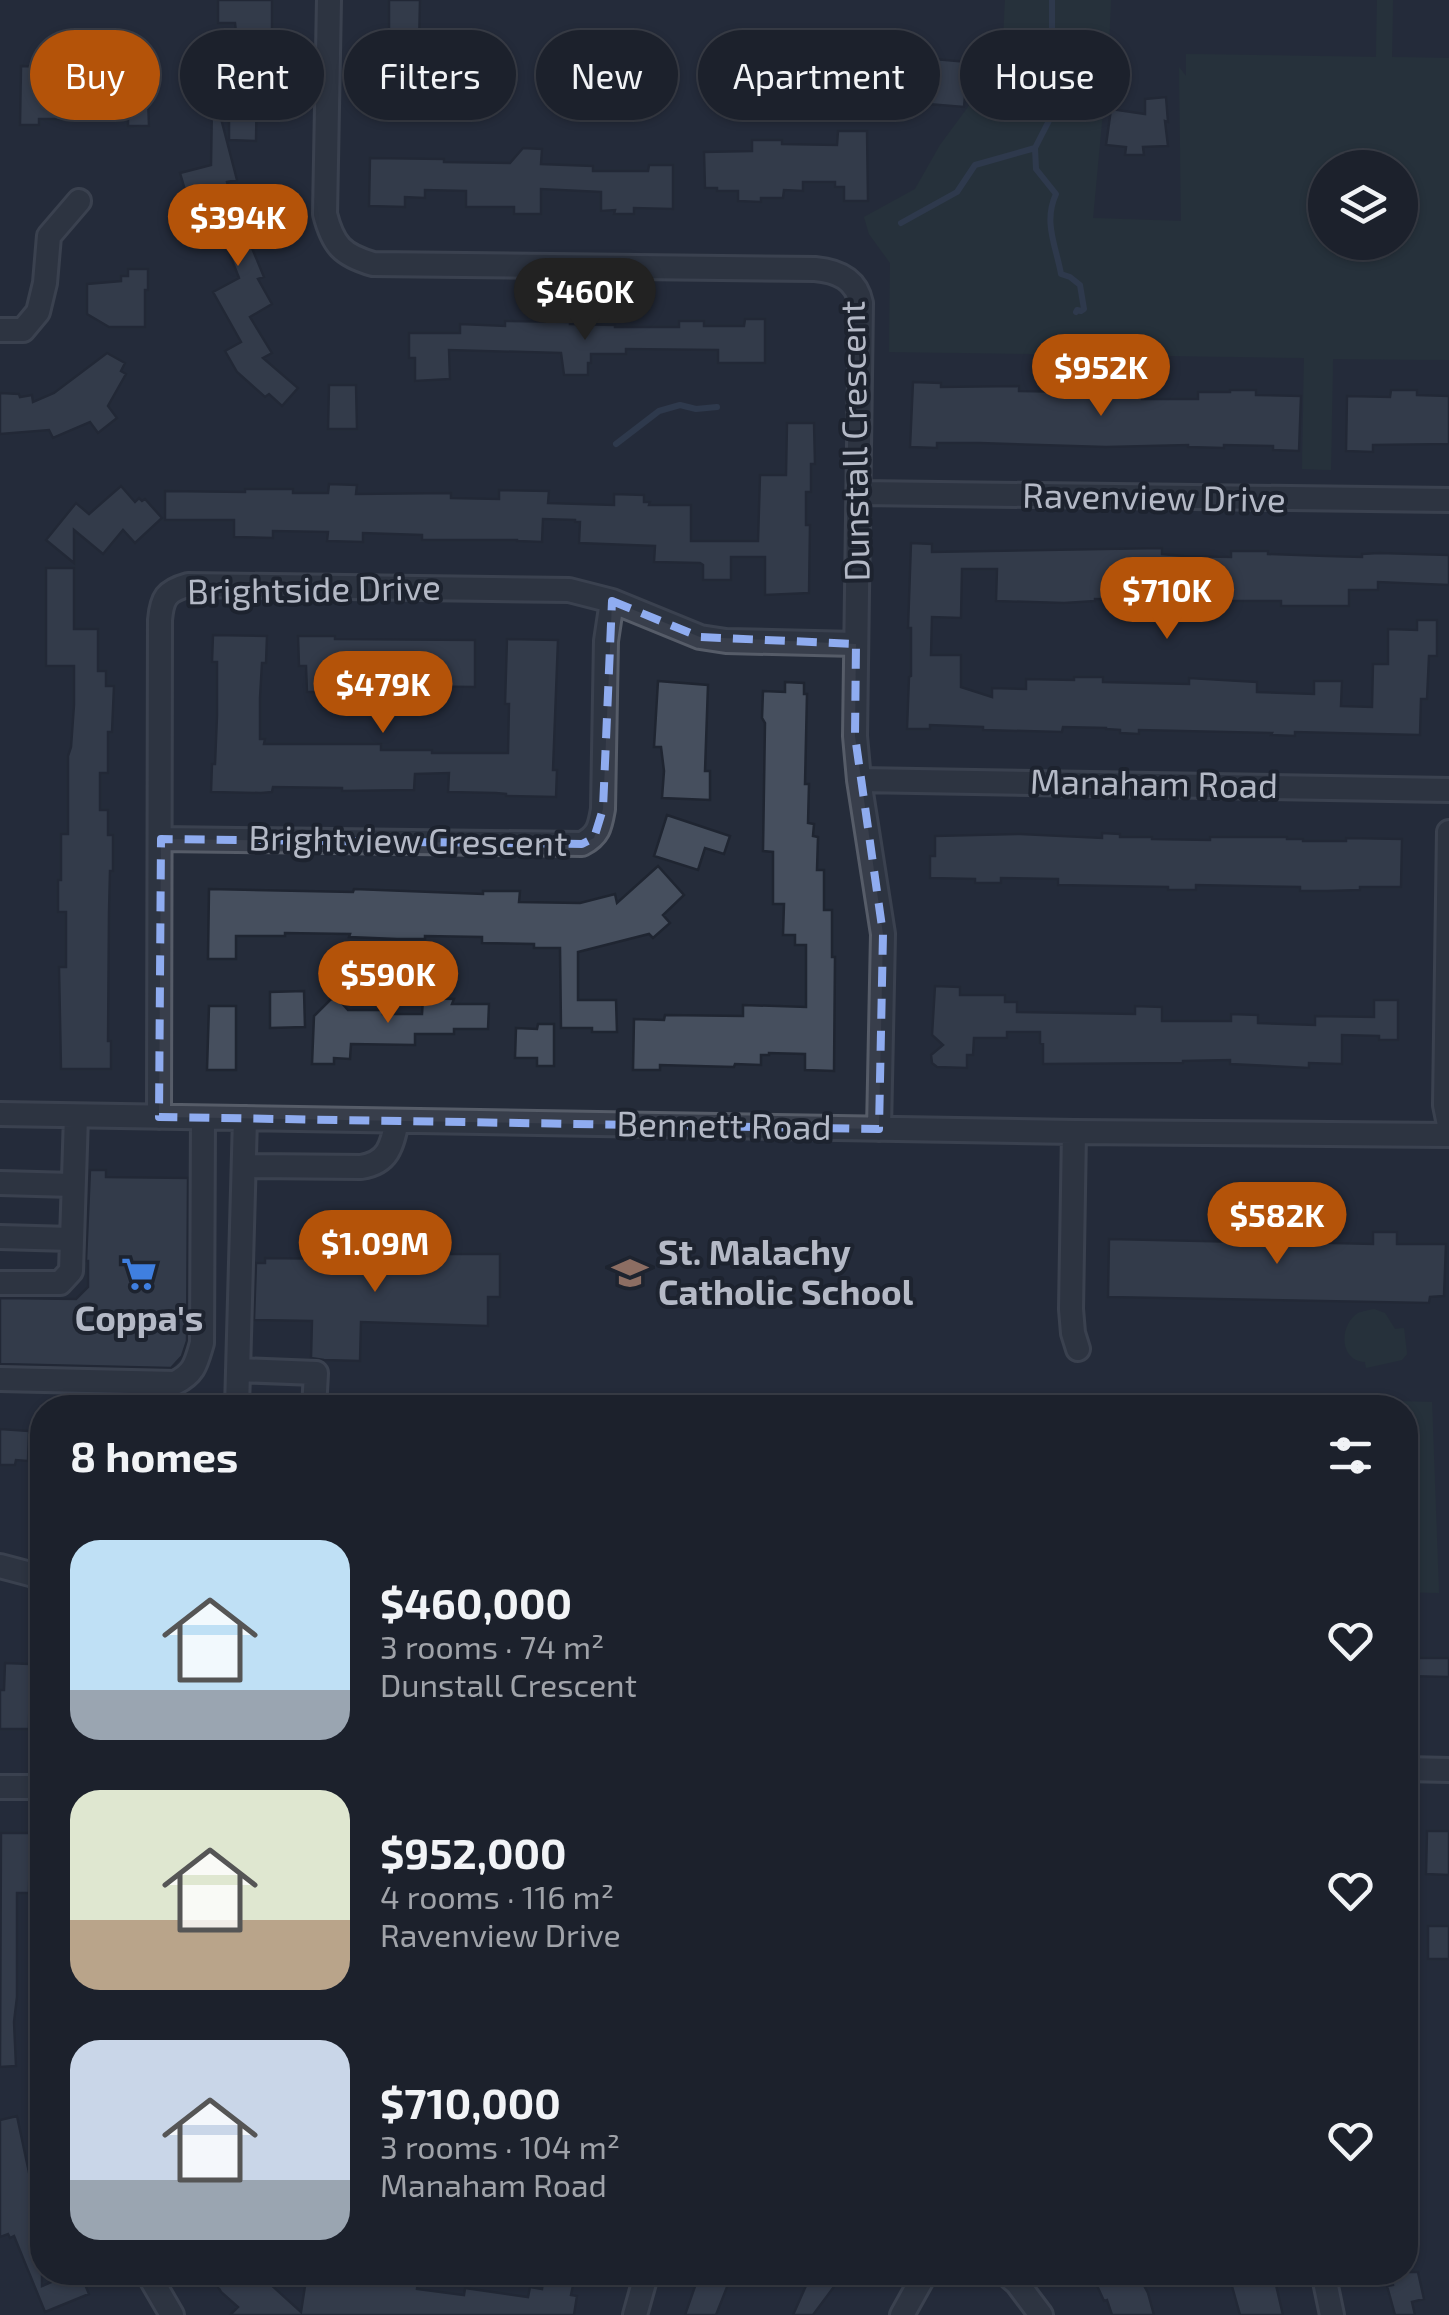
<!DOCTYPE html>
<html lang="en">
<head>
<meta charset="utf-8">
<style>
	body { margin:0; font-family:"Exo 2",sans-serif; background:#292e38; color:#f1f3f6; height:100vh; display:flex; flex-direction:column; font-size:38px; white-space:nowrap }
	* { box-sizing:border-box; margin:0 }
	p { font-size:32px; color:#a0a3a9 }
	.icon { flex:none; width:55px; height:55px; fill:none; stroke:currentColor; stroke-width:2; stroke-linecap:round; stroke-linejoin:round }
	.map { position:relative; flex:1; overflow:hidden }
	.side { position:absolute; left:30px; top:1395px; width:1388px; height:890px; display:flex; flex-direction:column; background:#1c212c; border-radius:40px; box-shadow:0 2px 8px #0004,0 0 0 2px #3a3e48 }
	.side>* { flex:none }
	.hud { position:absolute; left:30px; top:30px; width:1390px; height:90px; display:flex; gap:20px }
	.controls { position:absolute; left:1308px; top:150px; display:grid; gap:20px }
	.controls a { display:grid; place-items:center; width:110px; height:110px; border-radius:50%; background:#1c212c; box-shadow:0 2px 8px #0004,0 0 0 2px #3a3e48; font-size:50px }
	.price { position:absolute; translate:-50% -85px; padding:0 22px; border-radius:35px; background:#b45309; color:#fff; font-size:32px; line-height:65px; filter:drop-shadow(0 2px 5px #0008) }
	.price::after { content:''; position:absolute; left:50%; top:60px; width:30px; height:22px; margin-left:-15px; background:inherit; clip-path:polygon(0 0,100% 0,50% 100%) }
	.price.current { background:#222; color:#fff }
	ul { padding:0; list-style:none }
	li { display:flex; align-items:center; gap:30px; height:250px; padding:0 40px }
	li span { display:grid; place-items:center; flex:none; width:280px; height:200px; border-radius:30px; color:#555 }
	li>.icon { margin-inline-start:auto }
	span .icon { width:120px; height:120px; fill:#fffc; stroke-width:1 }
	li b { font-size:42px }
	h2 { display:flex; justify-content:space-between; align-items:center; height:120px; padding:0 40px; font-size:42px }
	.tag { padding:0 35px; border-radius:45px; background:#1c212c; box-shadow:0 2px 8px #0004,0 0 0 2px #3a3e48; font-size:35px; line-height:90px }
	.tag.current { background:#b45309; color:#fff }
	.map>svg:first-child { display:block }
</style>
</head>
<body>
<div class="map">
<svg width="1449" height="2315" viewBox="0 0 1449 2315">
	<rect width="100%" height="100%" fill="#252c3a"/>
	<path fill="#28393c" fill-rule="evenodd" d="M1005,0H1111L1109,46L1093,218L1181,221L1179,67L1186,76V54L1376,57L1377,0H1393L1392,57L1449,58V360L1333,359L1331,470L1302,469L1304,358L889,352L890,263L869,234L864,217L915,189L940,145L1002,61ZM1325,168H1400V242H1325Z
		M1374,1309L1385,1313L1395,1329L1404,1328L1407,1354L1402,1360L1366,1368L1365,1362C1339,1361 1339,1325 1358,1313C1360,1312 1373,1309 1374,1309Z
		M1395,1401L1432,1402L1439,1593L1405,1592V1408L1378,1407Z"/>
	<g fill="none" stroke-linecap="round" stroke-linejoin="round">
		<path stroke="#3b4962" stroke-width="6" d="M1035,148L1036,169L1056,194C1043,222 1056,246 1061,274L1070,277L1080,285L1084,309L1081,311L1077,310L1076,312
			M901,223L957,192L975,165L1035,148L1056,107L1052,57V0
			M616,444L659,411L680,405L696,409L717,407"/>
	</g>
	<path fill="#464f5e" stroke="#1f2531" stroke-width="2.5" d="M218,0H272V74H268V85H257L256,141L229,140V102H237L238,63L226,56L238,51L235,23H218Z
		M389,0H420L419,48H422V75H431V91L384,92V71H392L393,37H389Z
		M934,59L968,62L964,107L928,104Z
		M21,66L45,67V70H122V68H147L149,126H128V119L62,116V119H39V125H20Z
		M1166,97L1168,122L1165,121L1168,146L1143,147L1144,155H1125L1126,147L1106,145L1111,109L1145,114V99Z
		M217,103L237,180L227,182L235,214L243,212L252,248L264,277L258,279L272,304L250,317L272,353L263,358L298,388L282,406L269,394L265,397L237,372L225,351L241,342L213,292L239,278L224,240L214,242L200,186L185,190L180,173L211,165L212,104Z
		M838,131H867L868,201H844V187H835V182H803V191L784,190L783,198H761V202L738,201V191H717V188H705L704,152L752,151V140H782V144L837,145Z
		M523,148L542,149L541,164L593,166V171H648L649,165H673V209L634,208V214H614L615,210L601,211V192L541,189V214H514V207H466V191L425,190V198L405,197V207L369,206L370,158L444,159V162L510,163Z
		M128,269H148V290H145V327H109L87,314V284L121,281V276H128Z
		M745,319H765V363H718V350L626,349V354H591V363H588V375H564L561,353L449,350L450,379L415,381V358H409V333H460V324L505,326V321L570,322V324L615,325V327H679V321H704V326H744Z
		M107,353L125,363L121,371L126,374L108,406L117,418L98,433L90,422L53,438L49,430L0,434V393L19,394L20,397L32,395L33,402L54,393Z
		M913,382L941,383V387L1019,386V391L1142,393V399H1198V392H1230V390H1256V395L1301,396L1299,451L1273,450V446L1224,445V448L1188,447V445L1106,447L980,443H937V448L910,447Z
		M329,385H356L357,429H328Z
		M1391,390H1417V395L1449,396V444L1373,445V452L1346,451L1347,396L1390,397Z
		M787,423H814L815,464H811V492H806V525H810L809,593L765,595V557H731V580H703V565L700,563L654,562L655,546L579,543L580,522H575V520L543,519L542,542L517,541V540H422V535L363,533V542L327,541L328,532L273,531V538L234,537V520H165V491L245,492V489H293V493H328L329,484L357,485L356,494L451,493V498L499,499V490L549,491L548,503L614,505V494L644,495V502H650L649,505H691V541H758L760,475H786Z
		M121,486L135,502L139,498L142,501L145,499L162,518L135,543L123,530L103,554L74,530V563L46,540L76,503L89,514Z
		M911,543L932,544V552L1162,548V554L1184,556L1231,557V551H1268V554L1326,556L1362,557V554L1379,553L1449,555V585L1378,582V590H1349V606H1281V601H1226V608L1199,607V604H1158V600L1095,599V601L1064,603L996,601L997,569H962L961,618L932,617L931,655H961V687L992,697V688L1026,689V679L1074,680V677H1103V682L1189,684V678L1257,682V692L1314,694V681H1342L1341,706L1372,707L1373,664H1388V629L1417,630V620H1437V656H1429L1427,699H1421L1420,735L1295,732V736L1271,735L1272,733L1139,730V734L1120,733V730L1106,729V728L1063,727L1062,732L983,730V727L930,725V729H907L909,677L911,676V628H908Z
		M46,568H74V629H98V671H106V686H114L112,732H108V773H100V810H108V835H113V871H110L109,912L108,1041H111V1069H61L59,967H66V912H58V880H61V834H68V756L71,747L74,705V666H46Z
		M213,635L267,636L266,663H262L260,698V739H265L264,744H381V750H432V753H508L509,704H505L507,639L558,640L553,770H557L556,797L506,796V794L496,793L448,792L449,773L415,774L414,790L342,791V788L273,787L272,792L261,793L211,792L212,764H215L217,716V662H212Z
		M298,636H335V639L475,640V687L382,686V689H335V692H307L306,666H299Z
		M658,681L708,685L705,771H710V800L662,798L664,771L661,747H654Z
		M785,682L804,683V694H807L805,784H809L808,823L814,824L813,836L818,837L817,870H824V910H832V957H835L834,1071L805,1070V1054L769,1053V1055H761V1065L735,1064L734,1067L660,1065V1070H633L634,1019L664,1020L665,1015L743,1016V1005L806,1007V945H795V935H783L784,904H773V852L763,851L765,723L762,718L763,691L785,692Z
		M667,815L730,836L724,854L705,848L698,870L654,856Z
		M1102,833L1120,834V837H1152V839L1210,840V837H1287V839H1303V841H1346V838L1402,839L1401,887H1360V890L1327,891H1300V887L1196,885V890H1168V887L1058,885V879L1001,878V883H975V879L930,878V856H935V836L1020,834L1102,838Z
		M658,866L684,895L663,915L670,923L653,938L649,934L578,952V1000H616L617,1032H592V1028H561L560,948H534V944L482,943V937L425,936V939H397L349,937L350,934L285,933V936H236V959H208L209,889L353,892L354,889L483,894V891H520L519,902L580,903L615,894L617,903Z
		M935,986L960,987V995H1005V1002H1017V1012L1135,1014V1006L1162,1007V1021H1231V1014L1258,1015V1023L1315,1025V1016L1374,1017V1000H1398V1040H1379V1036L1342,1035V1064L1309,1063V1068L1230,1064V1060L1183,1061V1063L1043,1064V1044L1040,1043V1032H1007V1038H974L973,1055H967V1068L937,1067L932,1063L931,1055L943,1045L932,1035Z
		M304,991L305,1027L270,1028V992Z
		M423,998L454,999L452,1004H489L488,1029H454V1034H415V1045L351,1044L350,1059L334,1058V1064H312L314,1016L331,999L339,1000L348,1010H383V1014H422Z
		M209,1006H236V1070H207Z
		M538,1024H554V1066H537V1058H515L516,1028L537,1029Z
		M90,1170H106V1177L188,1178L187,1341L182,1356L171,1368L0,1364V1298L76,1299L88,1287V1261H86Z
		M1246,1204L1294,1206L1293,1242L1373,1244V1232H1397V1244H1446L1444,1296L1430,1297L1429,1303L1108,1297L1109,1239L1245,1242Z
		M419,1254H500V1297H488V1326L361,1322L360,1361L324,1360L311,1358L312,1321L254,1320L256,1263H265V1258L419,1260Z
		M0,1429L29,1431L28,1461L16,1460L15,1465H0Z
		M1405,1658H1449V1677L1405,1676Z
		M5,1663L30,1664L29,1729H0V1690H4Z
		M1427,1831H1449V1875L1426,1874Z
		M1,1833H30L29,1893H17V1997L14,2022L16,2066L0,2067Z
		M1428,1926H1449V1959H1428Z
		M17,2116L34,2196L38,2195L42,2208V2286L74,2272H80L89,2294L45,2312L14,2236L10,2238L8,2234L0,2237V2120Z
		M208,2272H257L301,2312L307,2273L389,2282L390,2278L418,2282L417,2289L464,2295L465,2288L528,2297L530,2287L542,2289L545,2272H556L575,2276L571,2295L577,2296L574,2315H230L238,2307L221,2292L218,2287L221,2284Z
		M700,2272H733L716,2315H685Z
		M812,2272H845L813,2315H793Z
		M1103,2272H1137L1148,2293L1154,2315H1112L1107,2300L1104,2301L1093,2277Z
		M1228,2272H1273L1283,2315H1240Z
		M1391,2272H1418L1424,2299L1412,2302L1415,2315H1395L1387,2286L1393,2285Z"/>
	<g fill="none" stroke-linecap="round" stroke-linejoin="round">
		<defs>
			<path id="minor" d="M329,0L325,214C333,245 342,255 373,264L815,269C838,271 856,279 861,303L855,736L859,780L883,934L879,1129
				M0,330H23L38,312L45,283L49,236L79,201
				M860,493L1449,500
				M859,780L1449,790
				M1449,832L1445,1105L1449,1125
				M161,839L582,844C599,835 600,826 603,809L606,641L612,601
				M0,1114L1074,1132L1449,1135
				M159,1117L160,620C162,598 166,591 188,585L569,590L612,601L700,637L726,641L856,644
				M1074,1132L1071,1309L1073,1333L1078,1349
				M244,1166L361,1167C388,1163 392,1146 397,1121
				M0,1183L73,1185
				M0,1237L71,1239
				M0,1283H60L71,1271L76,1116
				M238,1370L316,1373L314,1408
				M0,1379L175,1383C195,1373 196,1363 202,1343L203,1118
				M237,1408L245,1118
				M0,1566L34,1575L42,1582
				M1405,1769L1449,1770
				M0,1787H42
				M147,2272L172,2315
				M1004,2272L1017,2283L1041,2315
				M1323,2272L1332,2315
				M635,2315L647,2272
				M902,2315L926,2272"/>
		</defs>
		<use href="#minor" stroke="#565c68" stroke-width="28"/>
		<use href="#minor" stroke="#383e4b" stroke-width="22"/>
	</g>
	<path d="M0 0H1449V2315H0ZM612,601L700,637L856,644L855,736L883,934L879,1129L159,1117L161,839L582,844L594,838L603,809Z" fill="#252c3a" fill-opacity=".55" fill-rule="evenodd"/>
	<path fill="none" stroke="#8facf0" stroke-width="8" stroke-dasharray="20 12" stroke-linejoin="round" d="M612,601L700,637L856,644L855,736L883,934L879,1129L159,1117L161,839L582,844L594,838L603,809Z"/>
	<defs>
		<symbol id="school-bare" viewBox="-9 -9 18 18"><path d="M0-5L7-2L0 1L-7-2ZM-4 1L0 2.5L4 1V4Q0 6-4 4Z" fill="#8d6e63" stroke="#1d232f" stroke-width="2.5" paint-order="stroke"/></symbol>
		<symbol id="supermarket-bare" viewBox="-9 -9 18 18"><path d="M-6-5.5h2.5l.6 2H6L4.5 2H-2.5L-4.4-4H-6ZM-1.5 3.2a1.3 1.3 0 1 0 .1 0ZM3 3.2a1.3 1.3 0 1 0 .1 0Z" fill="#3f7fe0" stroke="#1d232f" stroke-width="2.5" paint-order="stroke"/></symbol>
	</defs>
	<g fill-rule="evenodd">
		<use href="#school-bare" x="605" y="1248" width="50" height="50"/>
		<use href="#supermarket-bare" x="114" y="1249" width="50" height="50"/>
	</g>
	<g text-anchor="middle" stroke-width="8" stroke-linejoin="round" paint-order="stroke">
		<g font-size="35" fill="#b4b9c6" stroke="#1d232f">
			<text transform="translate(855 441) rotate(-91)" y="12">Dunstall Crescent</text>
			<text transform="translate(1154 498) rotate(1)" y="12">Ravenview Drive</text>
			<text transform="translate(314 590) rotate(-1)" y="12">Brightside Drive</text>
			<text transform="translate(1154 784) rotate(1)" y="12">Manaham Road</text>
			<text transform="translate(408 841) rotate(1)" y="12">Brightview Crescent</text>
			<text transform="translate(724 1126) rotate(1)" y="12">Bennett Road</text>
		</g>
		<g font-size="35" font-weight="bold" fill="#b4b9c6" stroke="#1d232f" text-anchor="start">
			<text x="658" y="1265">St. Malachy<tspan x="658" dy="40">Catholic School</tspan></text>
			<text x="139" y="1331" text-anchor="middle">Coppa's</text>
		</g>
	</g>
</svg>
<div class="controls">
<a><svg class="icon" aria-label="layers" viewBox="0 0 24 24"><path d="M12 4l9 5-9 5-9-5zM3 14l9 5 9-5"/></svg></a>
</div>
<b class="price" style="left:238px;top:269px">$394K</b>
<b class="price current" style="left:585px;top:343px">$460K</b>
<b class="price" style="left:1101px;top:419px">$952K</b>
<b class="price" style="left:1167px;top:642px">$710K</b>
<b class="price" style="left:383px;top:736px">$479K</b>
<b class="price" style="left:388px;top:1026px">$590K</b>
<b class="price" style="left:1277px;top:1267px">$582K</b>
<b class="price" style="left:375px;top:1295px">$1.09M</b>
<div class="hud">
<a class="tag current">Buy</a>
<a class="tag">Rent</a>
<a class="tag">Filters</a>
<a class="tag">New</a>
<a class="tag">Apartment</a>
<a class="tag">House</a>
</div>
<section class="side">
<h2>8 homes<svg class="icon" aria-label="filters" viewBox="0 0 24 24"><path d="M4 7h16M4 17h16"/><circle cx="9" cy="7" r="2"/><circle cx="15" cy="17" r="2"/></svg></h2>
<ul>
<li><span style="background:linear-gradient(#bfe0f5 75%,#9aa5b1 0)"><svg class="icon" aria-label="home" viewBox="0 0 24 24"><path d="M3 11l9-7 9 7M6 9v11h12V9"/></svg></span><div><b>$460,000</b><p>3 rooms · 74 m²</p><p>Dunstall Crescent</p></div><svg class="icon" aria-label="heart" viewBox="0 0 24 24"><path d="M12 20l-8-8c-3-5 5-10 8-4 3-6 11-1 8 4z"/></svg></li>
<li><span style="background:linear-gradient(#dfe7d0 65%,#b9a48a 0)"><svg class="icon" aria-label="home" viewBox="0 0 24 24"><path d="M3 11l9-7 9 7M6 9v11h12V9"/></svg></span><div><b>$952,000</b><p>4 rooms · 116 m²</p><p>Ravenview Drive</p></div><svg class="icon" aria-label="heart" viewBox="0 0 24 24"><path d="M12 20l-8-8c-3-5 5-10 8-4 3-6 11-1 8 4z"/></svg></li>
<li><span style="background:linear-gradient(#c9d6e8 70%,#9aa5b1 0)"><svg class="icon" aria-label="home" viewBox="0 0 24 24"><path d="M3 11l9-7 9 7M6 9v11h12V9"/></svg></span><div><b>$710,000</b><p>3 rooms · 104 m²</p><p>Manaham Road</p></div><svg class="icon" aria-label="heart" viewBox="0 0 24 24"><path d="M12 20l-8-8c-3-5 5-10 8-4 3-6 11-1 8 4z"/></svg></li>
</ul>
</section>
</div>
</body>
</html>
